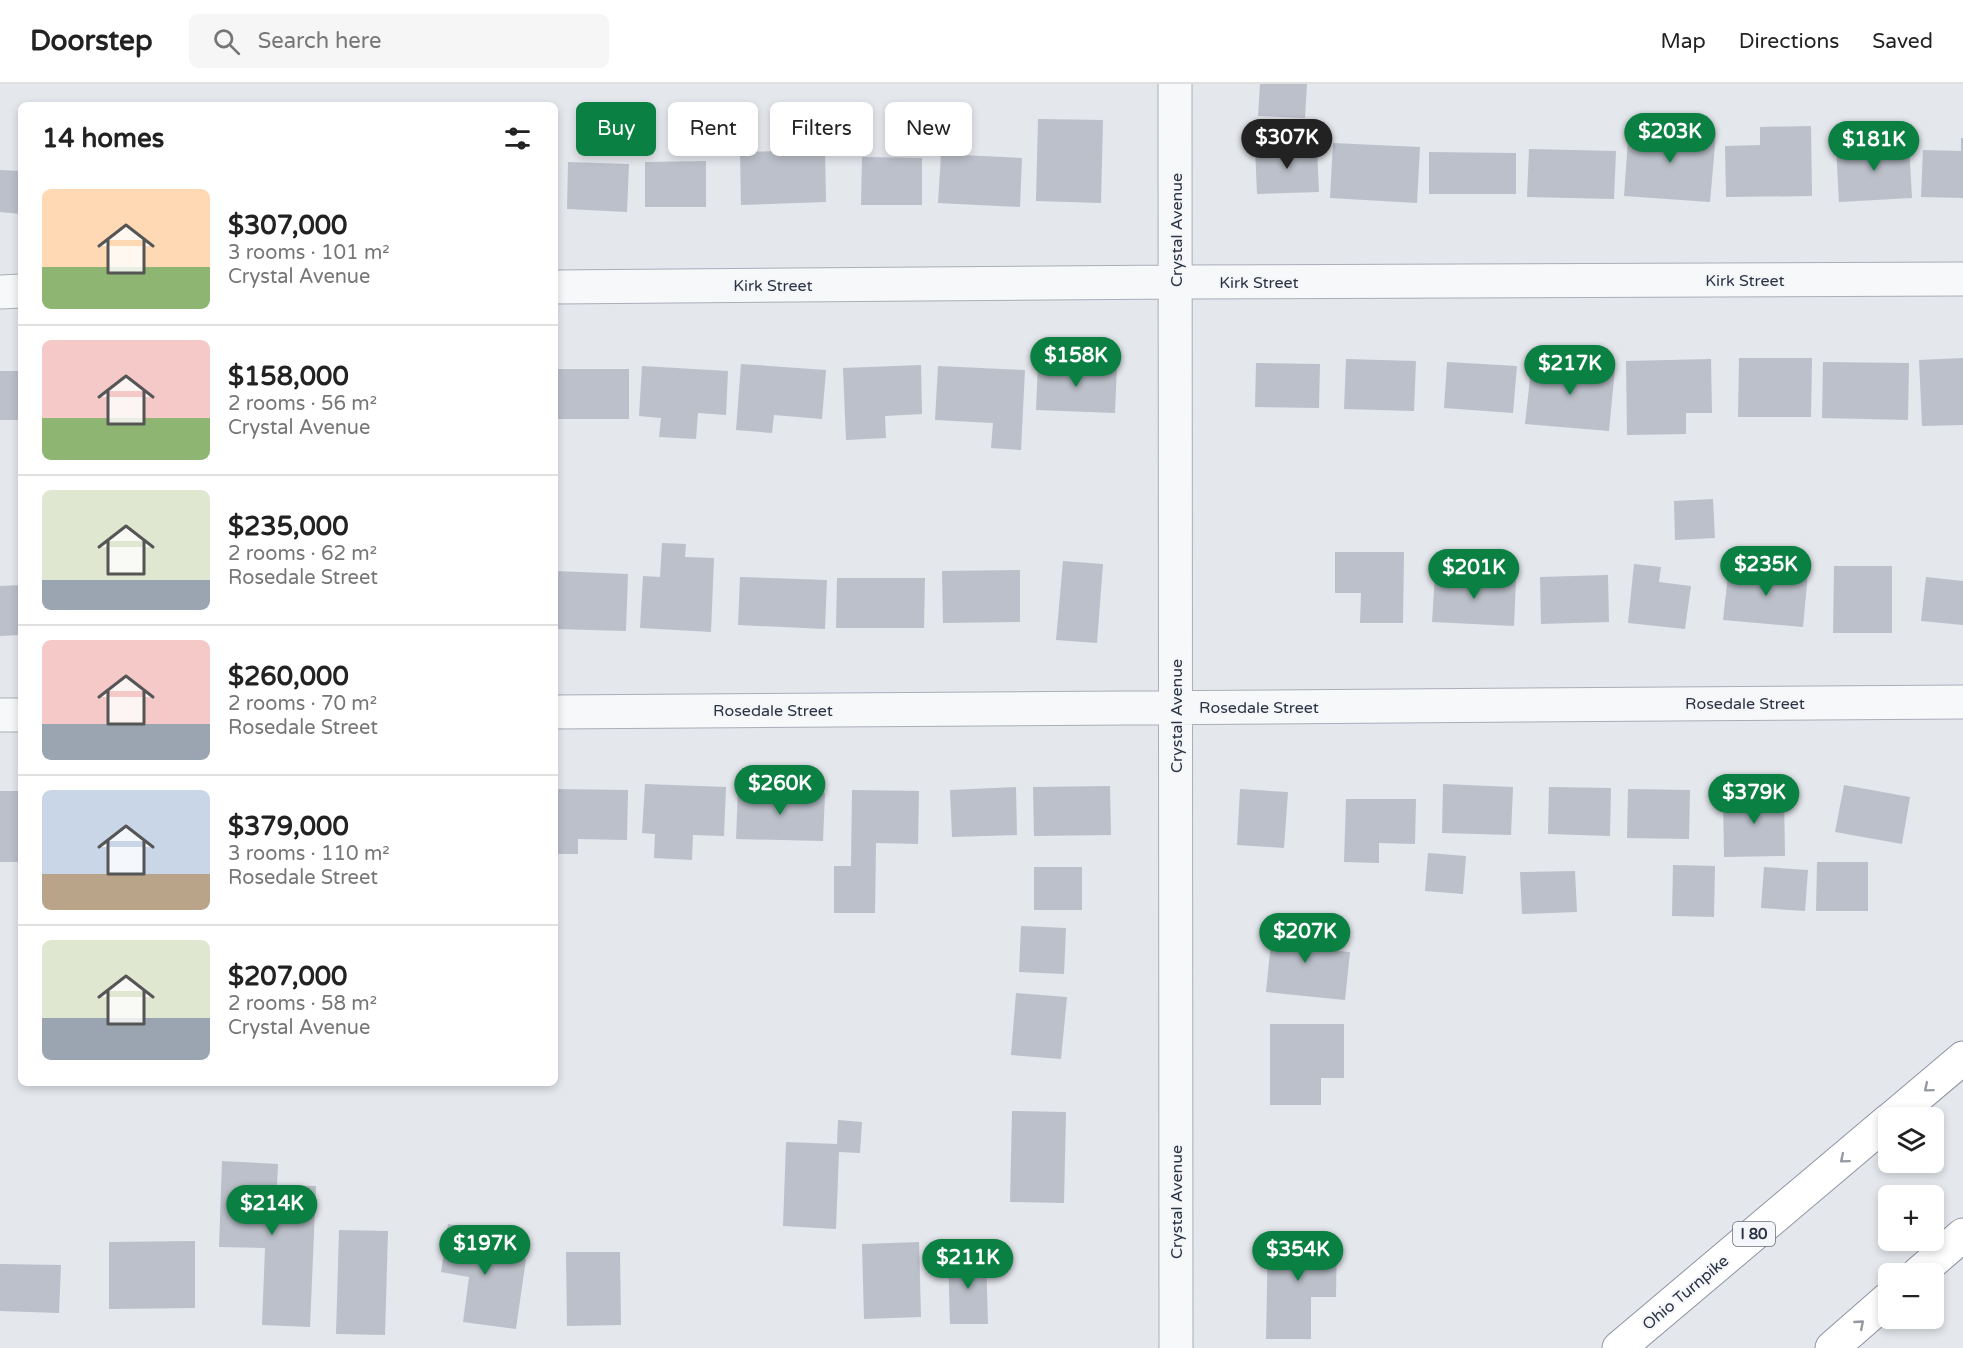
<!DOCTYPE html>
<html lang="en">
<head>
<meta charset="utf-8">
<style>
	body { margin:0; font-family:"Varela Round",sans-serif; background:#f6f6f6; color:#222; height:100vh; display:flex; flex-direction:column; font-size:22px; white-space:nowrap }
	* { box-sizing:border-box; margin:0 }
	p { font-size:20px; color:#767676 }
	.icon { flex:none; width:33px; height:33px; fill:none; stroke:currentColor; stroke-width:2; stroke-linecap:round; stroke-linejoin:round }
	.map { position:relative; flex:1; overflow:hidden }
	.drawer { position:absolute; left:18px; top:18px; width:540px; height:984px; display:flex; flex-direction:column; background:#fff; border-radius:9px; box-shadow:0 3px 9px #0003 }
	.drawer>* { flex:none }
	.guide { position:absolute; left:576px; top:18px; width:570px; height:54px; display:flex; gap:12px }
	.fabs { position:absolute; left:1878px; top:1023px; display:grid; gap:12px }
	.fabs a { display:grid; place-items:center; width:66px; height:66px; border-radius:9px; background:#fff; box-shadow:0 3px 9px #0003; font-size:30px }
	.price { position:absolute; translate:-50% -51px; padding:0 14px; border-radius:21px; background:#0b8043; color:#fff; font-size:20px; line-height:39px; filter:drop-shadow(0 2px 3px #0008) }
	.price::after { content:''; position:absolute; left:50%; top:36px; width:18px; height:14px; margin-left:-9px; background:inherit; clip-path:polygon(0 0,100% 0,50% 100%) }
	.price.on { background:#222; color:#fff }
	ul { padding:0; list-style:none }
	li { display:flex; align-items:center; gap:18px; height:150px; padding:0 24px }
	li+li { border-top:2px solid #e0e0e0 }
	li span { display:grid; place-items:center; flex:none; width:168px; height:120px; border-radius:9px; color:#555 }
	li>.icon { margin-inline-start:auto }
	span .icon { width:72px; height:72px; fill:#fffc; stroke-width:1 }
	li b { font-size:26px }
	h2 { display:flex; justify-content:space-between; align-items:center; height:72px; padding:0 24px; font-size:26px }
	.tag { padding:0 21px; border-radius:9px; background:#fff; box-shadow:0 3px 9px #0003; font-size:21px; line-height:54px }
	.tag.on { background:#0b8043; color:#fff }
	header { display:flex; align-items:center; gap:36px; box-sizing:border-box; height:84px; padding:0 30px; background:#fff; border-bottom:2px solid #e0e0e0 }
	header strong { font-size:28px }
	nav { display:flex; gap:33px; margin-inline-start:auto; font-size:21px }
	.search { width:420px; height:54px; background:#f6f6f6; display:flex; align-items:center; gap:15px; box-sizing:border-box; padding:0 21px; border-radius:9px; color:#767676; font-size:22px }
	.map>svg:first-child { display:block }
</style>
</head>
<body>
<header>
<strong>Doorstep</strong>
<div class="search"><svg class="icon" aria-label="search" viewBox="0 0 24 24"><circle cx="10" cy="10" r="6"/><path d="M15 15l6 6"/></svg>Search here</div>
<nav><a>Map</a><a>Directions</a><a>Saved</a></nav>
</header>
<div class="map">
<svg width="1963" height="1264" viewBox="0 0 1963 1264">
	<rect width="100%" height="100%" fill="#e4e7ec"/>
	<path fill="#bbc0ca" d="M1260,0H1307L1305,34L1258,32Z
		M1038,35L1103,36L1101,119L1036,117Z
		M1629,42L1716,49L1710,118L1624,112Z
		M1811,42L1812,112L1726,113L1725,62L1760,61V43Z
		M1961,54H1963V114L1921,113L1923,66L1961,67Z
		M1333,59L1420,63L1417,119L1330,114Z
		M1909,59L1912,114L1839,118L1836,63Z
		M1317,62L1319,108L1257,110L1255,64Z
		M1529,65L1616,67L1614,115L1527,113Z
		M825,66L826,118L741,121L740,68Z
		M1429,68L1516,69V110H1429Z
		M941,70L1022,74L1020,123L938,119Z
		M862,73L922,74V121H861Z
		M706,77V123H645V78Z
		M568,78L629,80L627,128L567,125Z
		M0,86L21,87V130L0,128Z
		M1739,274H1812L1811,333H1738Z
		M1963,274V341L1922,342L1919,276Z
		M1346,275L1416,277L1414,327L1344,325Z
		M1711,275L1712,329H1686V350L1627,351L1626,277Z
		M1532,276L1615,284L1609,347L1525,340Z
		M1038,278L1117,281L1115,329L1036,326Z
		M1447,278L1517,282L1513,329L1444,324Z
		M1823,278L1909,279L1908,336L1822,334Z
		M1256,279L1320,280L1319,324L1255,323Z
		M741,280L826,286L822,335L774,331L772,349L736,346Z
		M921,281L922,330L885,332L886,354L846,356L843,284Z
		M642,282L728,287L726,331L698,329L696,355L659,353L661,334L639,332Z
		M938,282L1025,286L1021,366L991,364L993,339L935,336Z
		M555,285H629V335H555Z
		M0,287H21V336H0Z
		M1713,415L1715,454L1675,456L1674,417Z
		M662,459L686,460L685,473L714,474L711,548L640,544L643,492L660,493Z
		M1335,468H1404L1403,539H1360L1361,509H1335Z
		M1063,477L1103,480L1097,559L1056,556Z
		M1634,480L1661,483L1659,498L1691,502L1685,545L1628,539Z
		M1729,482L1808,489L1803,543L1723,536Z
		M1834,482H1892V549H1833Z
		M1020,486V538L943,539L942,487Z
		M555,487L628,490L626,547L555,545Z
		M1435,490L1516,494L1514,542L1432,538Z
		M1608,491L1609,538L1541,540L1540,493Z
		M740,493L827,496L825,545L738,541Z
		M1926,493L1963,497V541L1921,537Z
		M837,494H925L924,544H836Z
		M21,501V551L0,552V502Z
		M645,700L726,703L724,752L693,751L692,776L654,774L655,750L642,749Z
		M1443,700L1513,703L1511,751L1442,749Z
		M1844,701L1910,713L1902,760L1835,748Z
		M1110,702L1111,751L1034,752L1033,703Z
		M1016,703L1017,751L952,753L950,706Z
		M1549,703L1611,704L1610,752L1548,750Z
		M555,705L628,706L627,756L578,755V770H555Z
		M1240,705L1288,708L1284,764L1237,761Z
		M1628,705L1690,706L1689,755L1627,754Z
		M738,706L825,709L823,757L736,755Z
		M852,706L919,707L918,760L876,759L875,829H834V782H851Z
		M0,707H21V778H0Z
		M1784,709L1785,772L1724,773L1723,710Z
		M1346,715H1416L1415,760L1379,759V779L1344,778Z
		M1428,769L1466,772L1463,810L1425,807Z
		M1817,778H1868V827H1816Z
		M1673,781L1715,782L1714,833L1672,832Z
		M1034,783H1082V826H1034Z
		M1764,783L1808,786L1805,827L1761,824Z
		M1575,787L1577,828L1522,830L1520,788Z
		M1273,838L1319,843L1316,865L1350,868L1345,916L1266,908Z
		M1021,842L1066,844L1064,890L1019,888Z
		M1016,909L1067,913L1061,975L1011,971Z
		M1270,940H1344V994H1321V1021H1270Z
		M1012,1027L1066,1028L1064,1119L1010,1118Z
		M838,1036L862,1038L860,1069L839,1068L836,1145L783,1142L786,1058L837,1060Z
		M222,1077L278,1080L277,1101L316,1102L310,1243L262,1241L265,1164L219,1163Z
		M448,1140L496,1147L493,1171L526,1175L516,1245L463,1238L469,1193L441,1188Z
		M339,1146L388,1147L385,1251L336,1250Z
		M1268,1151L1337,1152L1336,1213H1311V1255H1266Z
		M195,1157V1224L109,1225V1158Z
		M919,1158L921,1233L864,1235L862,1160Z
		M566,1168H620L621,1241L567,1242Z
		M986,1172L988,1240H950L948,1173Z
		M0,1180L61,1181L59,1229L0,1227Z"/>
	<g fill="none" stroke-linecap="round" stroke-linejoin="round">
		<defs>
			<path id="minor" d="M1175,0L1176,1264
				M555,203L1176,198L1963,195
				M0,208L21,207
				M555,628L1963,618
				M0,631H21"/>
			<path id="motorway" d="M1892,1034L1963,974
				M1918,1190L1963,1151
				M1619,1264L1888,1037
				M1832,1264L1888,1215"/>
		</defs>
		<use href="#minor" stroke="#a9aeb7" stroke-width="35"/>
		<use href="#motorway" stroke="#8b94a3" stroke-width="35"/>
		<use href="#minor" stroke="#f7f8fa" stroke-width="33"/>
		<use href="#motorway" stroke="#fff" stroke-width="33"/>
	</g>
	<defs><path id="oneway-chevron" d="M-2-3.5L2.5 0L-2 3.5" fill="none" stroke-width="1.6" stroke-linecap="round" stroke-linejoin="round" transform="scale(1.5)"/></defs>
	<g stroke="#959aa2">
		<use href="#oneway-chevron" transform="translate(1928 1004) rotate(140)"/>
		<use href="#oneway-chevron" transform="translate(1844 1075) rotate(140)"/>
		<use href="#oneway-chevron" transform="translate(1860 1240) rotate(-41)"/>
	</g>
	<g text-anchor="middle" stroke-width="4.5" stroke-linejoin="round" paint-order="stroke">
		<rect fill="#f4f6f9" stroke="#676e7b" stroke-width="1.5" x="1733" y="1138" width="42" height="24" rx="4.5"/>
		<g font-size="15" font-weight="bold" fill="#2b3445">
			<text x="1754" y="1155">I 80</text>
		</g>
		<g font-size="16" fill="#2b3445" stroke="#f4f6f9">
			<text transform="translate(1176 146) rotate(-90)" y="6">Crystal Avenue</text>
			<text x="1745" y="202">Kirk Street</text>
			<text x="1259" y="204">Kirk Street</text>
			<text x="773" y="207">Kirk Street</text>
			<text x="1745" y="625">Rosedale Street</text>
			<text x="1259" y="629">Rosedale Street</text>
			<text x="773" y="632">Rosedale Street</text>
			<text transform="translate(1176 632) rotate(-90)" y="6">Crystal Avenue</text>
			<text transform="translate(1176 1118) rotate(-90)" y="6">Crystal Avenue</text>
			<text transform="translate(1685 1208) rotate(-40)" y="6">Ohio Turnpike</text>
		</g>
	</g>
</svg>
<div class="fabs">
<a><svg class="icon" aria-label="layers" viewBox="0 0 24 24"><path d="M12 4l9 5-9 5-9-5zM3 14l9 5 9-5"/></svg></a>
<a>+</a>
<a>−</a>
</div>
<b class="price" style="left:1670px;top:80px">$203K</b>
<b class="price on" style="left:1287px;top:86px">$307K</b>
<b class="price" style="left:1874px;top:88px">$181K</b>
<b class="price" style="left:1076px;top:304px">$158K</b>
<b class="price" style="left:1570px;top:312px">$217K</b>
<b class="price" style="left:1766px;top:513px">$235K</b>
<b class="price" style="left:1474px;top:516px">$201K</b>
<b class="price" style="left:780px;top:732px">$260K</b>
<b class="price" style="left:1754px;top:741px">$379K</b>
<b class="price" style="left:1305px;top:880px">$207K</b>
<b class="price" style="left:272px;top:1152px">$214K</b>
<b class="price" style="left:485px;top:1192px">$197K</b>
<b class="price" style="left:1298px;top:1198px">$354K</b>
<b class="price" style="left:968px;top:1206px">$211K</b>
<div class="guide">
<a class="tag on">Buy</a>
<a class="tag">Rent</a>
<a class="tag">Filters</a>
<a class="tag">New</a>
</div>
<section class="drawer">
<h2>14 homes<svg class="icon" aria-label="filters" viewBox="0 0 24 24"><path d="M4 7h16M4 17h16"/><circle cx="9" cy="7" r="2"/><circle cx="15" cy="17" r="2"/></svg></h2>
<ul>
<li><span style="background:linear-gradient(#ffd9b3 65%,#8fb573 0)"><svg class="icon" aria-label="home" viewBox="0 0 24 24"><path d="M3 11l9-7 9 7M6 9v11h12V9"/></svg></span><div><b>$307,000</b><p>3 rooms · 101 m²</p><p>Crystal Avenue</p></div></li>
<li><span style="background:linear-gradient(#f6c9c9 65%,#8fb573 0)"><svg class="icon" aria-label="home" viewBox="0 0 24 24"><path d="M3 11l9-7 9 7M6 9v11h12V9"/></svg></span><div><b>$158,000</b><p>2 rooms · 56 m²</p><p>Crystal Avenue</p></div></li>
<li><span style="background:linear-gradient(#dfe7d0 75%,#9aa5b1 0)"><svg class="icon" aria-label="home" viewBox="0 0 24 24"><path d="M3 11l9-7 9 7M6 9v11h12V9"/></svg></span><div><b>$235,000</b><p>2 rooms · 62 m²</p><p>Rosedale Street</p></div></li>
<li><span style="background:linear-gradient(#f6c9c9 70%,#9aa5b1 0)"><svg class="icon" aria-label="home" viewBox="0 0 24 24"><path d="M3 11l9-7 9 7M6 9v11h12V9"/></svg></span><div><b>$260,000</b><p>2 rooms · 70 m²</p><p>Rosedale Street</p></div></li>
<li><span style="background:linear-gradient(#c9d6e8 70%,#b9a48a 0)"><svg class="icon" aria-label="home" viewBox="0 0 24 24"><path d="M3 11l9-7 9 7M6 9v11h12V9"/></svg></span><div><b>$379,000</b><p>3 rooms · 110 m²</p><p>Rosedale Street</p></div></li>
<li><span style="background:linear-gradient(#dfe7d0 65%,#9aa5b1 0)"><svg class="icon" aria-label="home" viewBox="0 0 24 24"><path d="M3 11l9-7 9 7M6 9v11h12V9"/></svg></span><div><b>$207,000</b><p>2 rooms · 58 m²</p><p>Crystal Avenue</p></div></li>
</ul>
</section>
</div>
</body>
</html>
